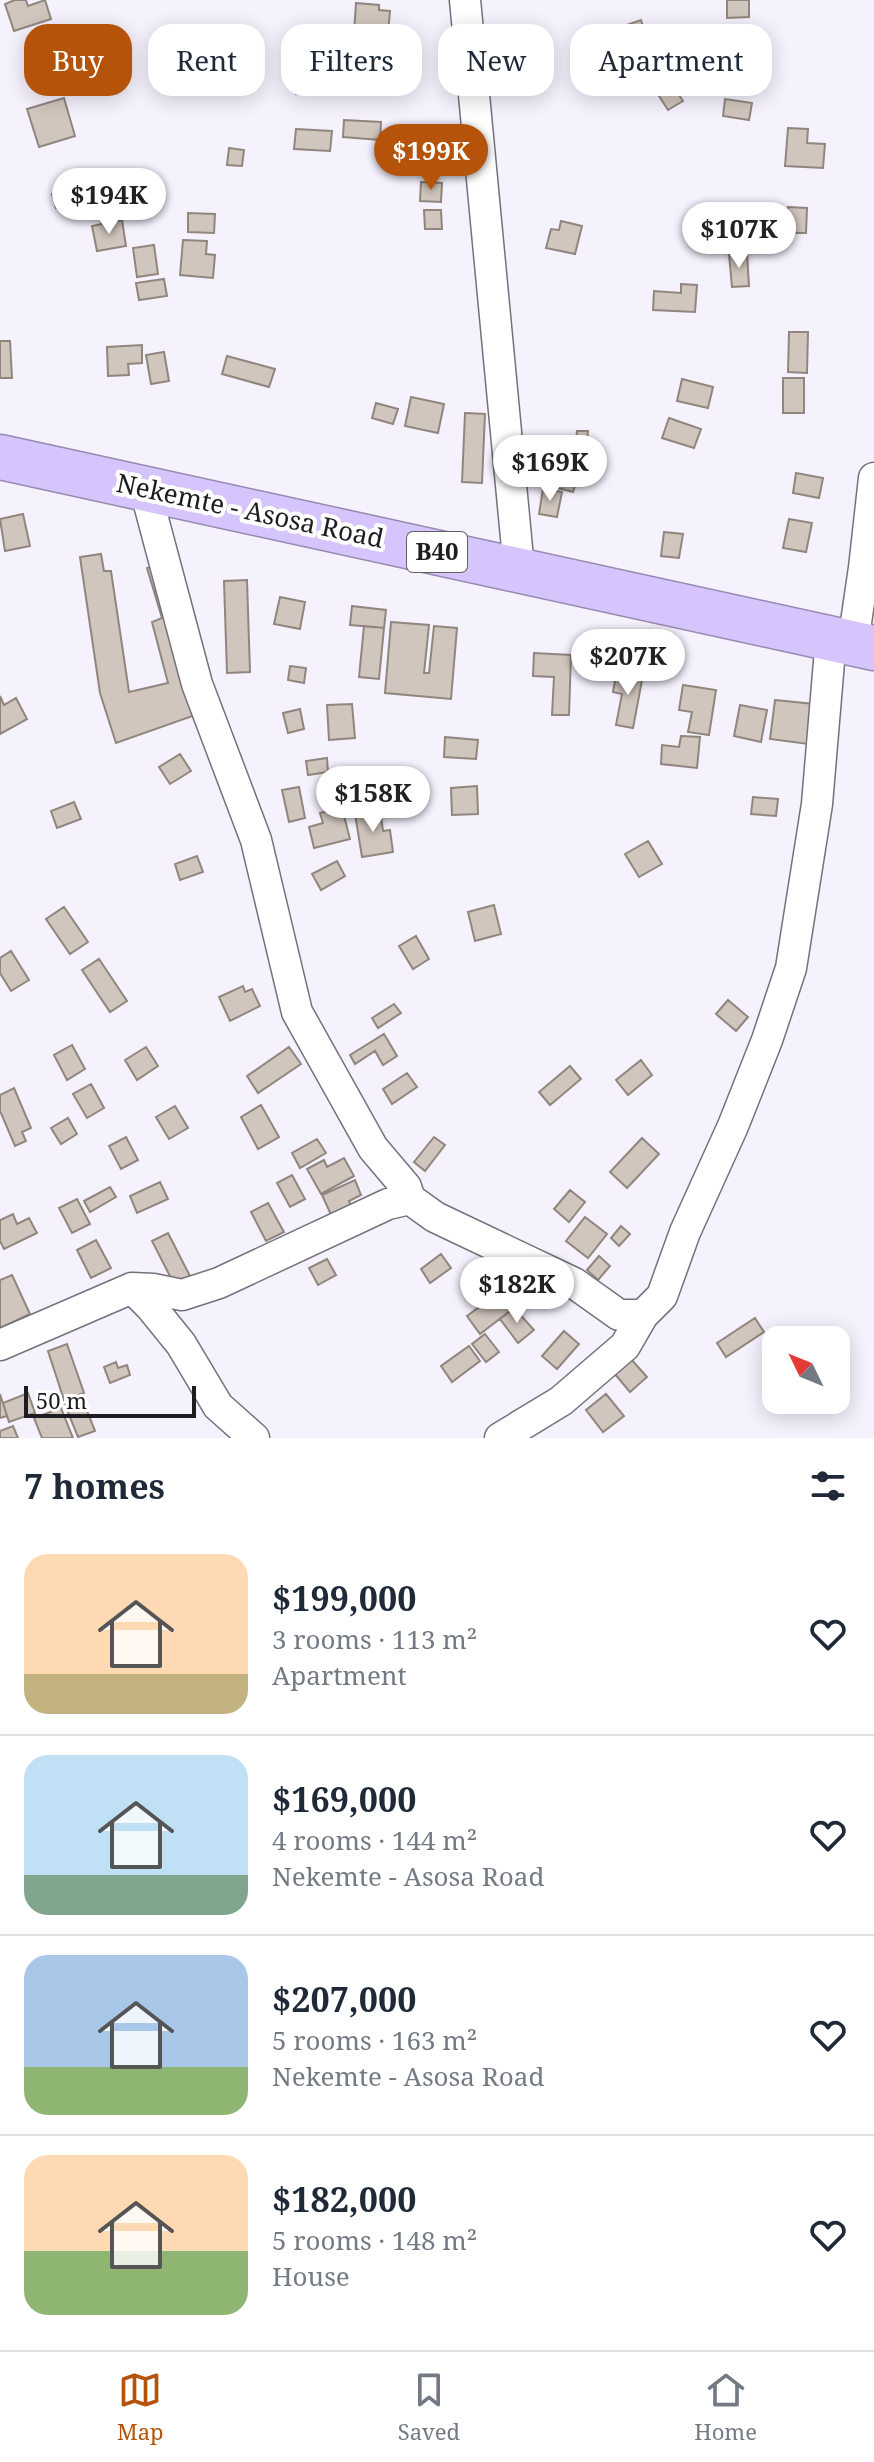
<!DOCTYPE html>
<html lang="en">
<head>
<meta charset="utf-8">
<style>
	body { margin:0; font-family:"Noto Serif",serif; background:#f6f6f7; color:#1f2937; height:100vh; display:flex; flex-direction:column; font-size:30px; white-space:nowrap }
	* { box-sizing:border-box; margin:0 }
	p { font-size:26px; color:#747a83 }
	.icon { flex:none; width:44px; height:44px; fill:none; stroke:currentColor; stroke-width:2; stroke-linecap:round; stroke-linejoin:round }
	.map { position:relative; height:1438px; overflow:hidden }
	.panel { display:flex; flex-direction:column; background:#fff; flex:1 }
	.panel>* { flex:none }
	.top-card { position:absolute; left:24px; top:24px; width:826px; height:72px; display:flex; gap:16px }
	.needle { width:52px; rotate:313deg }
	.fabs { position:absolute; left:762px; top:1326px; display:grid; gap:16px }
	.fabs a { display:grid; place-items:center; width:88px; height:88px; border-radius:16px; background:#fff; box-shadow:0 4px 20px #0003; font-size:40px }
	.scale { position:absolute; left:24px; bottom:20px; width:172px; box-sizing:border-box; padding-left:8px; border:4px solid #1d1c20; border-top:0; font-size:22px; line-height:28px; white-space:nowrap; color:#1d1c20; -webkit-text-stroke:6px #fff; paint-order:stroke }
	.price { position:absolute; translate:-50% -68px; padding:0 18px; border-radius:28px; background:#fff; color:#222; font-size:26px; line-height:52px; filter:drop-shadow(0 2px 4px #0008) }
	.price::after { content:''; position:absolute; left:50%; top:48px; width:24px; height:18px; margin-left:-12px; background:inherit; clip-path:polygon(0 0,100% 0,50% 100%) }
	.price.current { background:#b45309; color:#fff }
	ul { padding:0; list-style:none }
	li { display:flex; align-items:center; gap:24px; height:200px; padding:0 24px }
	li+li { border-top:2px solid #e0e1e3 }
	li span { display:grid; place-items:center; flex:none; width:224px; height:160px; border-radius:24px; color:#555 }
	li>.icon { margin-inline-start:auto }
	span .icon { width:96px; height:96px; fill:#fffc; stroke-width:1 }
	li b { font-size:34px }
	h2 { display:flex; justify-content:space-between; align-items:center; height:96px; padding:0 24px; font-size:34px }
	.tag { padding:0 28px; border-radius:24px; background:#fff; box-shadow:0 4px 20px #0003; font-size:28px; line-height:72px }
	.tag.current { background:#b45309; color:#fff }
	.menu { display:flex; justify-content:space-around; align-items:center; height:112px; border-top:2px solid #e0e1e3; background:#fff; font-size:22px; color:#747a83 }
	.menu a { display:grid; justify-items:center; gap:4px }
	.menu .current { color:#b45309 }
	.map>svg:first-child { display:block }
</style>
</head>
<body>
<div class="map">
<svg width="874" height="1438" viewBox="0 0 874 1438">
	<rect width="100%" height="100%" fill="#f5f2fe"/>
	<path fill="#d1c6be" stroke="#90867e" stroke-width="2" d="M15,0H26L28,6L45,0L51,19L14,31L5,4Z
		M727,0H749V17L727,18Z
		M356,3L379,5V10L390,11L388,34L354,32Z
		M641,20L646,35L637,39L641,50L622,57L612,30Z
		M111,43L119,63L83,76L76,56Z
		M337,72V93L296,94L295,81L309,80V73Z
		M673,86L683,101L668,110L659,96Z
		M64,98L75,136L39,147L27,109Z
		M725,99L752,103L749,120L723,116Z
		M344,120L381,122L380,140L343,137Z
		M788,128L808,129L807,143L825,144L823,168L785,166Z
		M296,129L332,131L330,151L294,149Z
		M229,148L244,150L242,166L227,165Z
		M417,151H447V173H417Z
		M421,182L442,183L441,202L420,201Z
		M71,189L74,203L56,208L52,194Z
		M788,207L807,208L806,233H787Z
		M424,210H441L442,229H425Z
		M188,213L215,214L214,233L188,232Z
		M736,218L738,247L717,249L715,220Z
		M122,220L126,246L97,251L92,226Z
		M561,221L582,226L575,254L546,248L551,229L559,230Z
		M183,240L207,241L206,254L215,255L213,278L180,275Z
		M154,245L158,274L137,277L133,248Z
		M747,253L749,286L732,287L729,254Z
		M164,279L167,296L139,300L136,283Z
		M681,284L697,285L695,312L653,310L654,291L681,293Z
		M789,332H808L807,373L788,372Z
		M0,341H10L12,378H0Z
		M142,345V363L128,364L129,375L108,376L107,347Z
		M164,352L169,381L151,384L146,355Z
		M227,356L275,369L269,387L222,374Z
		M783,378H804V413H783Z
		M682,379L713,387L708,408L677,401Z
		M411,397L444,404L438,433L405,426Z
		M376,403L398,409L393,424L372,418Z
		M465,413L485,414L482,483L462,482Z
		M669,418L701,429L694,448L662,438Z
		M577,431H588L586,450L575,452Z
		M535,457H556V475H545V483H534Z
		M561,464L580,470L573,492L554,487Z
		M796,473L823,478L819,498L793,493Z
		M543,489L562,492L557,517L539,514Z
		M23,514L30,546L5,551L0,519Z
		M789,519L812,523L806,552L783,548Z
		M664,532L683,534L679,558L661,556Z
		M101,554L104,571H111L129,692L168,683L152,622L162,618L147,568L155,565L204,712L116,743L100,693L80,557Z
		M247,580L250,672L227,673L224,581Z
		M280,597L305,602L300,629L274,624Z
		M352,606L386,610L384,628L350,625Z
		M391,622L429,625L424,673H429L434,626L457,628L451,699L385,693Z
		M364,626L384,628L379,679L359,677Z
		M534,653L571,655L569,715H552L554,677L533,676Z
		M290,666L306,668L304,683L288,680Z
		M617,670L643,675L633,728L616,725L622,694L613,692Z
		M683,685L716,690L709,735L688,732L692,712L679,710Z
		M0,696L4,705L16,698L27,719L0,734Z
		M775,700L814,704L808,744L770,739Z
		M352,704L355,738L329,740L327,705Z
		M740,705L767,710L761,742L734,736Z
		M300,709L304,729L288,733L283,713Z
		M681,736L700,737L697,768L661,764L662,745L679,747Z
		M445,737L478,740L476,759L444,757Z
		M180,754L191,771L170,784L159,767Z
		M327,758L328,772L308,775L306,761Z
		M477,786L478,814L452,815L451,788Z
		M299,787L305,818L289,822L282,790Z
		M753,797L778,799L776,816L751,814Z
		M74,802L81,819L57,828L51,811Z
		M342,808L350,839L314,848L309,827L323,823L320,813Z
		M380,810L383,831L390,830L393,852L362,857L355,814Z
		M648,841L662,864L639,877L625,854Z
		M197,856L203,872L180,880L175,864Z
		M337,861L345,876L321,890L312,874Z
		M494,905L501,934L475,941L468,912Z
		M64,907L88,942L70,954L46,919Z
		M416,936L429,959L413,969L399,946Z
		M11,951L29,980L11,991L0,973V958Z
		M99,959L127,1001L110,1012L82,970Z
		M243,986L245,992L252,989L260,1006L230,1021L219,997Z
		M728,1000L748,1017L736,1031L716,1014Z
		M394,1004L401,1013L378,1028L372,1018Z
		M384,1034L397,1056L383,1065L375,1051L355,1064L350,1055Z
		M72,1045L85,1069L67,1080L54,1055Z
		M146,1047L158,1066L137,1080L125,1060Z
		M289,1047L301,1064L258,1093L247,1076Z
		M641,1060L652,1075L628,1095L616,1080Z
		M570,1066L581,1079L550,1105L539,1092Z
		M407,1073L417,1087L392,1104L383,1089Z
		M91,1084L104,1108L87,1118L73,1094Z
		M14,1088L31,1128L22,1132L26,1141L15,1146L0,1111V1095Z
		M261,1105L279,1137L258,1149L241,1117Z
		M175,1106L188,1128L169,1139L156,1117Z
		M68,1118L77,1134L61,1144L51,1128Z
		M126,1137L138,1160L121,1169L109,1146Z
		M434,1137L445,1145L425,1171L414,1162Z
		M642,1138L659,1154L627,1188L610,1172Z
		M317,1139L326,1153L300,1168L292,1153Z
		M344,1158L354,1176L321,1194L307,1169L324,1160L327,1167Z
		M292,1175L305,1199L290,1207L277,1183Z
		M355,1180L361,1195L349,1201L352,1208L332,1217L322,1195Z
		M160,1182L168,1199L137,1213L130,1196Z
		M110,1187L116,1197L90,1212L84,1201Z
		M570,1190L585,1202L569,1222L554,1209Z
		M77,1199L90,1224L72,1233L59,1208Z
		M268,1203L284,1232L266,1241L251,1212Z
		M13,1214L17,1224L29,1218L37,1233L4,1249L0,1241V1220Z
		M585,1217L607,1234L588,1258L566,1241Z
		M621,1226L630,1234L619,1246L611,1238Z
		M168,1233L192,1280L176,1288L152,1241Z
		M96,1240L111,1268L91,1278L77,1250Z
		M441,1254L451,1268L430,1283L421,1269Z
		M599,1256L610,1266L598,1280L587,1270Z
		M327,1259L336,1275L318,1285L309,1268Z
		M12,1275L30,1314L0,1328V1280Z
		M501,1291L514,1308L480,1334L467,1316Z
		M514,1308L534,1330L518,1343L500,1319Z
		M755,1318L764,1332L726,1357L717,1343Z
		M564,1331L579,1344L557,1369L542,1356Z
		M485,1334L499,1352L486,1362L472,1344Z
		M67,1344L84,1393L64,1400L48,1351Z
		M469,1346L480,1361L452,1382L441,1366Z
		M630,1358L647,1377L630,1392L614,1373Z
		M116,1362L118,1368L127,1365L130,1375L110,1383L104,1367Z
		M28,1393L35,1413L9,1422L3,1403Z
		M0,1394L7,1416L0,1418Z
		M606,1394L624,1416L603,1432L586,1410Z
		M82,1398L95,1431L78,1437L65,1405Z
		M61,1408L73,1438H42L34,1418Z
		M13,1426L18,1438H0V1431Z"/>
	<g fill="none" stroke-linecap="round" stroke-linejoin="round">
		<defs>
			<path id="minor" d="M465,0L519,569
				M145,489L197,684L256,840L297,1012L373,1148L406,1187L410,1199L435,1217L574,1283L619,1315H643
				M853,643L864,568L874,478
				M132,1288L151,1307L181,1344L218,1406L254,1438
				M0,1345L132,1288L153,1289L182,1295L219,1283L388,1204L410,1199
				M500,1438L561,1401L625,1346L643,1315L662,1296L685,1232L733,1126L767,1040L791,968L817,804L831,638"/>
			<path id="highway" d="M0,457L874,648"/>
		</defs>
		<use href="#minor" stroke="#74717c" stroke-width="33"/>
		<use href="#highway" stroke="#958aaf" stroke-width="47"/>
		<use href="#minor" stroke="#fff" stroke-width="30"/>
		<use href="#highway" stroke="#d6c5fc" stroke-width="44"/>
	</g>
	<g text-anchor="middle" stroke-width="8" stroke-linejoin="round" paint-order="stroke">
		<rect fill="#fff" stroke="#616063" stroke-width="2" x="407" y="532" width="60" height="40" rx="6"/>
		<g font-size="24" font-weight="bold" fill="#1d1c20">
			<text x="437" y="560">B40</text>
		</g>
		<g font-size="26" fill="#1d1c20" stroke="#fff">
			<text transform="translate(250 511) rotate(12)" y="9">Nekemte - Asosa Road</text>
		</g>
	</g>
</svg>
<div class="fabs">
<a><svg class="needle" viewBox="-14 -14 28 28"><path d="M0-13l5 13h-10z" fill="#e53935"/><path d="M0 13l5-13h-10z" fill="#747a83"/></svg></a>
</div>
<div class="scale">50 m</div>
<b class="price current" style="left:431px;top:192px">$199K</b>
<b class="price" style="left:109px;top:236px">$194K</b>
<b class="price" style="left:739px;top:270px">$107K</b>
<b class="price" style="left:550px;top:503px">$169K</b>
<b class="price" style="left:628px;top:697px">$207K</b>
<b class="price" style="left:373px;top:834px">$158K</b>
<b class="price" style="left:517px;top:1325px">$182K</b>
<div class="top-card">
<a class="tag current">Buy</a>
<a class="tag">Rent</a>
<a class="tag">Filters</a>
<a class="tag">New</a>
<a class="tag">Apartment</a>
</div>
</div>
<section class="panel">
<h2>7 homes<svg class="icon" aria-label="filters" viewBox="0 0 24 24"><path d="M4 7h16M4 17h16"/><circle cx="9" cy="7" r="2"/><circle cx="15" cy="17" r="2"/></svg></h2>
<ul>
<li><span style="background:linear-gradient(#ffd9b3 75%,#c2b280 0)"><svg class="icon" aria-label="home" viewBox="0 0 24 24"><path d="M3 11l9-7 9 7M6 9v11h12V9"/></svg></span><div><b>$199,000</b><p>3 rooms · 113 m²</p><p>Apartment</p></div><svg class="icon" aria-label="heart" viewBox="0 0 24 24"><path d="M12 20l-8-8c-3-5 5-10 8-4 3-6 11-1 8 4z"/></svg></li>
<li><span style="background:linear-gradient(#bfe0f5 75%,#7fa58c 0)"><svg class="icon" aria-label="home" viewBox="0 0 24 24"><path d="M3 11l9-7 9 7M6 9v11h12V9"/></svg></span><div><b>$169,000</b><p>4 rooms · 144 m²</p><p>Nekemte - Asosa Road</p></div><svg class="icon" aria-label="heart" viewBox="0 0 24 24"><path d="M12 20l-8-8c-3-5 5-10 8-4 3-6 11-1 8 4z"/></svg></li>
<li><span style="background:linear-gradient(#a9c7e8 70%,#8fb573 0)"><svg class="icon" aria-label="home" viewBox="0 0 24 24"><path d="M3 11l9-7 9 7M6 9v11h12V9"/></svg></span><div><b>$207,000</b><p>5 rooms · 163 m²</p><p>Nekemte - Asosa Road</p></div><svg class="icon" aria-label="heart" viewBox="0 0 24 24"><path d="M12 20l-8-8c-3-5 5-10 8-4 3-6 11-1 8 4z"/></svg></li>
<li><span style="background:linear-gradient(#ffd9b3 60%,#8fb573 0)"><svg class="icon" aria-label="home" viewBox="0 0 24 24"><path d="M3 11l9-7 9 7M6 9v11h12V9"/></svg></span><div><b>$182,000</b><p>5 rooms · 148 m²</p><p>House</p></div><svg class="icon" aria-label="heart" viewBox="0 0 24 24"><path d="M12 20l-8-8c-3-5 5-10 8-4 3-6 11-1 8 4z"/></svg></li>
</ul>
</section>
<nav class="menu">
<a class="current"><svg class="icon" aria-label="map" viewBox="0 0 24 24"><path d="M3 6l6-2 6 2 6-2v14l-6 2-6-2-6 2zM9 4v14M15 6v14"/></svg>Map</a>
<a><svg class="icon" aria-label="saved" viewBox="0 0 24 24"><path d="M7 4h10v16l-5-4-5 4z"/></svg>Saved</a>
<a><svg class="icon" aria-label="home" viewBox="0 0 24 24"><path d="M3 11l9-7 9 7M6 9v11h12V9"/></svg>Home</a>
</nav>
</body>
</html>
